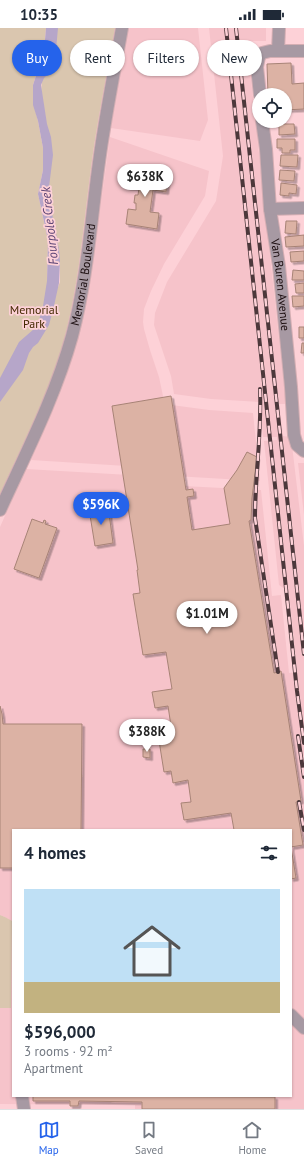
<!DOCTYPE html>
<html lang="en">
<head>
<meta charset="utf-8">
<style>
	body { margin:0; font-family:"PT Sans",sans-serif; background:#f2f2f3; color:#1f2937; height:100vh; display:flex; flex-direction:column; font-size:15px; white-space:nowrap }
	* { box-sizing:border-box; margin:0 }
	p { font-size:13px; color:#747a83 }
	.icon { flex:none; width:22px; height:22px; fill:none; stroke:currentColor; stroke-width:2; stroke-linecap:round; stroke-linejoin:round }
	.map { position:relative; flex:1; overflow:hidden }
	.drawer { position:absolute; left:12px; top:801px; width:280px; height:268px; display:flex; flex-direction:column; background:#fff; border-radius:0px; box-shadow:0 1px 3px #0004 }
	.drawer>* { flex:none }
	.top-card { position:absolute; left:12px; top:12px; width:280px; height:36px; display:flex; gap:8px }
	.buttons { position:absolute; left:252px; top:60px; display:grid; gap:8px }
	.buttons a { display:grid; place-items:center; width:40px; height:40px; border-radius:50%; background:#fff; box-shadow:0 1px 3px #0004; font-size:20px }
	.price { position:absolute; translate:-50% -34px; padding:0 9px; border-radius:14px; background:#fff; color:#222; font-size:13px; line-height:26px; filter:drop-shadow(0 1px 2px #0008) }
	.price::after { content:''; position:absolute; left:50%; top:24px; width:12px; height:9px; margin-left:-6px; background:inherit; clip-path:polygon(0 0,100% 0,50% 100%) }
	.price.active { background:#2563eb; color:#fff }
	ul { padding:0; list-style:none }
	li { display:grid; align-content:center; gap:8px; height:212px; padding:0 12px }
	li+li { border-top:1px solid #e0e1e3 }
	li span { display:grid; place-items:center; height:124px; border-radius:0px; color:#555 }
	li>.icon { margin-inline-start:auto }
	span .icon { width:72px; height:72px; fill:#fffc; stroke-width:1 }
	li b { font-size:17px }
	h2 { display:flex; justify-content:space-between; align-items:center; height:48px; padding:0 12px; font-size:17px }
	.tag { padding:0 14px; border-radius:18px; background:#fff; box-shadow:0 1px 3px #0004; font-size:14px; line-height:36px }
	.tag.active { background:#2563eb; color:#fff }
	.status { display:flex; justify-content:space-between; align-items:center; height:28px; padding:0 20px; background:#fff; direction:ltr }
	.status svg { height:11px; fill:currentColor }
	.dock { display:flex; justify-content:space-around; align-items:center; height:56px; border-top:1px solid #e0e1e3; background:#fff; font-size:11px; color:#747a83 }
	.dock a { display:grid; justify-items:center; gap:2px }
	.dock .active { color:#2563eb }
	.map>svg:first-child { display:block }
</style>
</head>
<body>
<div class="status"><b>10:35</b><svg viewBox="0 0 49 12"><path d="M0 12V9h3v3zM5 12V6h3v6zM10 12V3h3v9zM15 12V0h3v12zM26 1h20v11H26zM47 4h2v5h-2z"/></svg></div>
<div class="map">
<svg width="304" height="1081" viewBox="0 0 304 1081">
	<defs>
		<filter id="shadow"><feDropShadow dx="2.5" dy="2.5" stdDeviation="0" flood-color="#0004"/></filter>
	</defs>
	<rect width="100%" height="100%" fill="#fdd1d7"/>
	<path fill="#f6c3ca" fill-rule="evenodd" d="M128,0H198L208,92L200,113L111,100Z
		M209,0H266V13H251L247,14L286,376H279L283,408L291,409L304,518V1081H135V1077L0,1076V980H11L12,894L5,889L0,887V499L26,441L164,449V457L261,462L272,568L281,567L289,645L297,644L289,564L279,557L264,413L277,412V409H263L260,374L211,371L174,366L171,348L154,297L155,285L167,254L216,173L223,128ZM13,802H291V1068H13Z
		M110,109L209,143L205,168L164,236L151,263L144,281L143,294L144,301L150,322L159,349L163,368L164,376L209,382L253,385L260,453L174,448V441L31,432L61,363L67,346L79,306L91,248Z
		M298,435H304V487Z"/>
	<path fill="#dac6af" d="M0,0H46L44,23L33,57L34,77L38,93L43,120V142L38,166L48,212L47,256L58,259L60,254V237L56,213L51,193L46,153L40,75L42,53L53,0H115C107,47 97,93 91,140C83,200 79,260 62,319C47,370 22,418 0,466Z
		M0,887L5,889L12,893L11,980H0Z"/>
	<path fill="#b6a6c9" d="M46,0H58L55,33L50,44L44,50L41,57L47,96L51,109L53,127L48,167L49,174L54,194L59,222L60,233L59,255L54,278L49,297L38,315L33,319L29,325L23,342L0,374V350L19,314L34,301L39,292L43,278L47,253L48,212L38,166L43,142V120L38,93L33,77V57L44,23Z"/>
	<path fill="#dcb2a4" stroke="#a78376" filter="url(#shadow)" d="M291,35L292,56L304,55V81L285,82V67H268L267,36Z
		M279,96H294L295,106L279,107Z
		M277,111H295V122H290V125H282V120H277Z
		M281,127H298L297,139L280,138Z
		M280,142L295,143L294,153L279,152Z
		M129,143L168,148L166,164L153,162L150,184L159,185L157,201L126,196L128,181L136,182V175H134L135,167H138L139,160L127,159Z
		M281,155L297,157L296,166L289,165V168L280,167Z
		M286,193H297L296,206L285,205Z
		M304,207V218L286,219L285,209Z
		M304,223V233L291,234L290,224Z
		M293,242L304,243V252H292Z
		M304,255V265H296L295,256Z
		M292,268H304V278L293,279Z
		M299,299H304V310H299Z
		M302,315H304V325H301Z
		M171,368L186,462L193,461L194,468L187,469L192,502L230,496L224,460L237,442L247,424L257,429L252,470L251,492L249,493L274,645L281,643L301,773L296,774L303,817L291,819L296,850L291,851V802H234L231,785L184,792L181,775L191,774L188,752L173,755L171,743L164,744L157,700L171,698L168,678L155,680L152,664L172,661L166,624L143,627L133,566L140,565L137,542H138L112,378Z
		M108,478L113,515L95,518L89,481Z
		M32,491L43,495L44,492L46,493L45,496L57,500L39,550L14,541Z
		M0,678L2,686L3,696H82L81,802H13V840H0Z
		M143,721H150V730L143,729Z
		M33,1068L275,1069V1081H142V1074L79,1073L78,1078H70V1073H33Z"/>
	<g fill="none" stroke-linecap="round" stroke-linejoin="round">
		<defs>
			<g id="minor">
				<path d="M278,23L279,0"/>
				<path d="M260,67L257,39L259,29L262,25L270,23H304"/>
				<path id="s1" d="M262,93L266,121L270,181L279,238L291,359L294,407L297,417L304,423"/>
				<path d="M270,181L304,180"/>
				<path id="s2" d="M0,482C26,425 55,369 72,308C87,252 91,192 99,134C105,89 114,45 122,0"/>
				<path d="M291,987L304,1000"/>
				<path d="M22,1068L24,1081"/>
			</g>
		</defs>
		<use href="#minor" stroke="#d4aeb3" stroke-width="14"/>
		<use href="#minor" stroke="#a799a3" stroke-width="12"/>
		<defs>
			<path id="rail" d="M226,0L297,663L304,715
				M236,0L304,626
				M260,361C262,404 255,447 255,490L278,644
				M298,708L304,749
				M299,774L304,802"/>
		</defs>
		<use href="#rail" stroke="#4c383b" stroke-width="4"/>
		<use href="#rail" stroke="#fdd1d7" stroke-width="2.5" stroke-dasharray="8" stroke-linecap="butt"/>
	</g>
	<g text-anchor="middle" stroke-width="3.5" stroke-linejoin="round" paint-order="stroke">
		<g font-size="12" fill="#1c0e10" stroke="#fdd1d7">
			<text dy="4" stroke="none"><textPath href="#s2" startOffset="251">Memorial Boulevard</textPath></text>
			<text dy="4" stroke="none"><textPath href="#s1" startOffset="165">Van Buren Avenue</textPath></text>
		</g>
		<g font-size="12" fill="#422700" stroke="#fdd1d7">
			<text x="34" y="286">Memorial<tspan x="34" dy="14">Park</tspan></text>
		</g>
		<g font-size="13" font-style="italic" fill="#5b4374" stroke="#fdd1d7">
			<text transform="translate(49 198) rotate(-96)" y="5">Fourpole Creek</text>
		</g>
	</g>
</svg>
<div class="buttons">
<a><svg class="icon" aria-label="locate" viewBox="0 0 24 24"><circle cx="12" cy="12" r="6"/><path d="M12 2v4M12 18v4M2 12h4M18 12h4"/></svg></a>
</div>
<b class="price" style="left:145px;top:170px">$638K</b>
<b class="price active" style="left:101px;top:498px">$596K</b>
<b class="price" style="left:207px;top:607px">$1.01M</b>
<b class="price" style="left:147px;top:725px">$388K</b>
<div class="top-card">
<a class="tag active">Buy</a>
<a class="tag">Rent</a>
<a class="tag">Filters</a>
<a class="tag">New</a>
</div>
<section class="drawer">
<h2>4 homes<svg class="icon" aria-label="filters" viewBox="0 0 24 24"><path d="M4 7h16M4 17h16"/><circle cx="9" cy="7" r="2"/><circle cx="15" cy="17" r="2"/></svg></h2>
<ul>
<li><span style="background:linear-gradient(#bfe0f5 75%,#c2b280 0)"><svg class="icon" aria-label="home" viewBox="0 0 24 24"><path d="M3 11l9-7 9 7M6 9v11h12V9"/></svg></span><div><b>$596,000</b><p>3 rooms · 92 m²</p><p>Apartment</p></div></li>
</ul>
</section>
</div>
<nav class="dock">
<a class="active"><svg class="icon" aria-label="map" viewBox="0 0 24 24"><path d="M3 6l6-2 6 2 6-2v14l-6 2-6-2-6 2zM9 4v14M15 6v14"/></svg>Map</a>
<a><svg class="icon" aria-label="saved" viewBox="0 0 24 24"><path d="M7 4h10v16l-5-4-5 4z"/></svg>Saved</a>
<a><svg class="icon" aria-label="home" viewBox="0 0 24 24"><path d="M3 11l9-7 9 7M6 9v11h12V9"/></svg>Home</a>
</nav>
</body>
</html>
